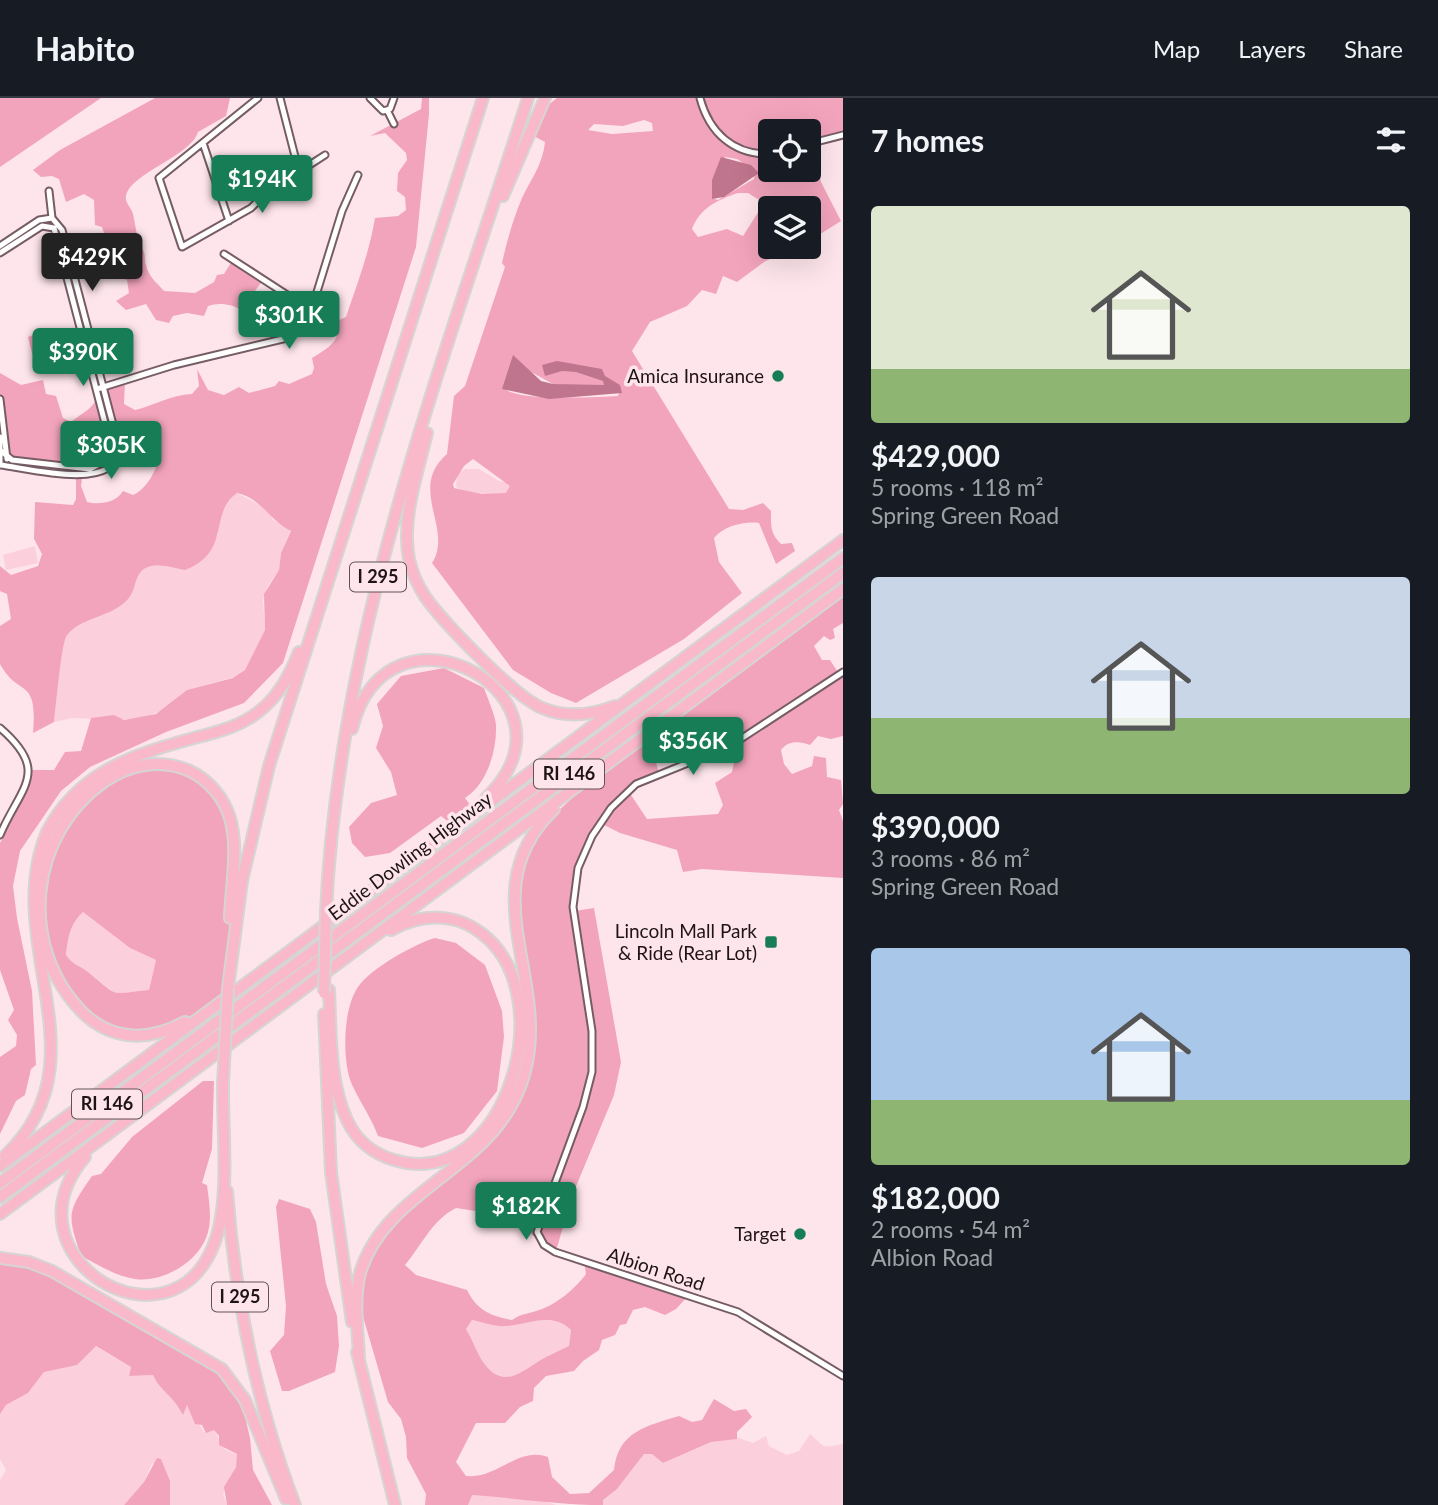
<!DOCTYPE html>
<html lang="en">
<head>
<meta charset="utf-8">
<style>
	body { margin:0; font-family:Lato,sans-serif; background:#20242c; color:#f1f3f6; height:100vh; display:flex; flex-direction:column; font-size:26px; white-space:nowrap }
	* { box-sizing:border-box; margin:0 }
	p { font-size:23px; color:#9ea1a6 }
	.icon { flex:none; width:38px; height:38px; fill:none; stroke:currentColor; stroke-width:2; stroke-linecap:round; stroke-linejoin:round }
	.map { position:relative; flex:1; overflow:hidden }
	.panel { display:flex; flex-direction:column; background:#171b24; width:595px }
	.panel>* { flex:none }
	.tools { position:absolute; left:758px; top:21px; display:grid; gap:14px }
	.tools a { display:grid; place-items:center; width:63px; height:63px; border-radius:7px; background:#171b24; box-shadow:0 7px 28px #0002; font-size:35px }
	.price { position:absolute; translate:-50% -60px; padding:0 16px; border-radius:7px; background:#167d56; color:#fff; font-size:23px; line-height:46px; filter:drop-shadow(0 2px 4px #0008) }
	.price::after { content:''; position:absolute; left:50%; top:42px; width:21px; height:16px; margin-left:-10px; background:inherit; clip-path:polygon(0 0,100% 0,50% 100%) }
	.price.on { background:#222; color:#fff }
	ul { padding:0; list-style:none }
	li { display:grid; align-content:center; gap:14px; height:371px; padding:0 28px }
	li span { display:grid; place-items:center; height:217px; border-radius:7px; color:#555 }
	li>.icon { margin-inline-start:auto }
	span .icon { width:126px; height:126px; fill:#fffc; stroke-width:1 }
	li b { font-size:30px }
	h2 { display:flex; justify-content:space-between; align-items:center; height:84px; padding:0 28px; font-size:30px }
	header { display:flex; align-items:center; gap:42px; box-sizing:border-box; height:98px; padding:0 35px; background:#171b24; border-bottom:2px solid #363941 }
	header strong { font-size:33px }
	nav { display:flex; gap:38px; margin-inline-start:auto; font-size:24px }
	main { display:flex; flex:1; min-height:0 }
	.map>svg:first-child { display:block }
</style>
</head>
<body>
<header>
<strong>Habito</strong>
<nav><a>Map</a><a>Layers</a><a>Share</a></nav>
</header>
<main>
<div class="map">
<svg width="843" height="1407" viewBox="0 0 843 1407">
	<rect width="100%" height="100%" fill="#fee5ec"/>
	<path fill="#fccfdc" d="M62,132L86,221L80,223L56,133Z
		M465,371H479L499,383L539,388L529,400L467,394L456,389L457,376Z
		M237,395L269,412L273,422L291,432L281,455L279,472L267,489L263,502L265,532L245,572L238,578L187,592L165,611L146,619L119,622L72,620L54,624C56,609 61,549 66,539C78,519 113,520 129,500C137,490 134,474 148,469C160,465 174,470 186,472L218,437C216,425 227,402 237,395Z
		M35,448L38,465L6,472L3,457Z
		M83,814L130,850L156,862L149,892C108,896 121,900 88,874C79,867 73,867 66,857C68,839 70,826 83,814Z
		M472,1222C482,1224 495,1229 506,1228C529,1227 551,1213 571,1232L569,1249C559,1253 549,1258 539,1263C521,1273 507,1291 487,1269C478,1259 473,1242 466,1231Z
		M95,1248L131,1269L129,1278L153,1277C160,1292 174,1298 183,1316L187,1307L204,1334L214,1332L224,1351L238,1357L236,1368L223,1396L227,1407H170V1383L152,1365L144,1384L124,1407H0V1382L6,1372L0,1361V1316L6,1307L28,1295L44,1274L77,1266Z
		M810,1336C826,1350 820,1350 843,1346V1407H603V1402L617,1391L644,1356L652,1355L663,1365L711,1344L739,1340L753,1345L766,1338L769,1348L787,1357L799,1353Z
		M471,1397L539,1401L556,1407H468Z"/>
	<path fill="#f2a4bc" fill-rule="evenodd" d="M0,0H101L0,69Z
		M155,0H230L226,18L198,34C190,60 123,77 126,102C127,107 132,111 133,116C136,129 136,139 143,152C146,157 144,162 146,167C148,178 157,185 164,193L195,195L214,184L217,177L224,176L232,163L263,182L241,212C233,206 218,204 208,208L204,218L187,215L173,218L169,225L156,222L146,206L126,212L116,203L129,195L127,182L117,178L115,165L103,159L105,138L102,129L95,127L94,102L84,96L66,104L59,81L52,78L41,79L33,72L60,52Z
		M422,0H429V16L416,149L283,565L244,605L166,634L90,669L61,693L20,753L13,788L17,820L32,893L36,967L31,971L25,997L16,1003L0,1036V959L16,948L17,937L8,922L14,912L0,872V745L28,690L30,672H54L65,654L81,653L91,620L114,617L124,622L156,616L187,592L233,580L245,572L265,532L264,496L279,472L281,455L291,433C270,423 261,400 237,395C208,416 232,454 185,472C174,470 160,465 148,469C134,474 137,490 129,500C113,520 78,519 66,539C61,549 56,609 54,624L33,635C38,577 19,601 0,566C0,558 0,538 0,528L11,521L7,496L0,493V468L11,477L38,468L42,456L34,441L35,404L73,407L76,401V373L4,366L0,335V275L21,287L43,282L46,296L56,298L63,320L71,324C84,313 100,308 98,289L125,283L124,306L135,312C156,307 170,297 192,296L199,288L197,271L208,292L224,297L239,289L249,295L275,288L279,283L289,286L312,276L314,270L312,260C328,250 342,243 337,223L346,219C357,186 369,156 375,120L398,118L406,112L405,99L397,93L398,75L407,62L406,55L385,35L370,38L421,11ZM130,342L156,354L159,359C156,373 147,391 133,397L123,393C116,405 99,407 87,404L81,388L83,374L99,371L113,363L114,343Z
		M557,0H843V37L810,47L821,84L841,123L809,143L808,110H770V149H794L764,164L737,184L723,178L716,196L702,192L687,208L650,224L632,253L729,411L743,412L763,405L771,413C771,428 770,435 781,446L792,445L795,453L776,466L759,425C744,423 724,428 714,440L719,464L742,495L684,541L576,605L551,595L513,572L432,465C454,431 407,390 447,356L454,298L465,288L505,169L502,165C507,143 513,121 522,100C531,81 543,66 545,44L532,37L542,12ZM644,22L652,25L653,33L612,36L588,32L594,26L623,28ZM770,33H808V72H770ZM725,59L737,61L755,73L754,81L718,102L712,100ZM738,95H748L764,105L743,138L727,131L698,139L692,131C700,110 717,102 738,95ZM513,264L553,286L606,290L619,295L618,298C597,299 513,304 503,289ZM473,361L510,388L506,395L482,396L454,390L453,386L464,368Z
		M44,233L47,260V264H38L32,255L28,239Z
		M843,493V525L833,531L835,540L830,542L824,538L814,548L822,562H830L839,576L843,575V638L831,641L818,638L810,647C800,643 788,642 781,652L784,666L792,676L812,668L814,658L826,660L827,679L841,682L843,706L839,712L843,723V780L702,771L683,774L677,752L620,735L602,726L583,766L575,813L594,810L621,964L614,997L572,1098L556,1153L519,1128L482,1114L456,1110C432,1122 422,1147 405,1167L416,1177L467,1192C477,1212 490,1218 512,1222C522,1215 529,1216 539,1212C556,1207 576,1190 586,1176L584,1163L688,1198L676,1211L665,1217L645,1209L633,1212L626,1226L620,1227L615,1237L602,1242L599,1252L583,1263L574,1273L546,1278L534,1290L533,1303L520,1309L505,1325H476L456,1364L466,1378C496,1382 518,1348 548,1359L552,1379L570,1396L589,1395L614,1372C618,1333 647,1328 679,1318L692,1324L702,1322L714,1301L734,1313L746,1311L752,1319L737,1334V1341L711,1344L663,1365L652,1356H644L617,1391L603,1402V1407C559,1407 516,1400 472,1397L468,1407H425L426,1396L407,1360L406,1339L401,1321L388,1304L359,1205L362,1177L385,1132L487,1046L530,961L515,809L517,783L537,733L587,686ZM705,627L734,664L732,674L715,685L723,707L718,716L647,721L629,694L659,676L656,664L697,630ZM472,1222C482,1224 495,1229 506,1228C529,1227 551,1213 571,1232L569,1248C559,1253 549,1257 539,1263C522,1273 506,1290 487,1269C478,1259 473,1242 466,1231Z
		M444,570L484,590C488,602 495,616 496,627C497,653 487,686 465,700L474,712L455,729L441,718L390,755L365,759L352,745L349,729L371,705L397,697L391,674L376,650L383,628L377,606L401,578Z
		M174,666L221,696L235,751L225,901L188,924L132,937L91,920L65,888L50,855L41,815L45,772L74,714L126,672ZM83,814L130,850L156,862L149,892C108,896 120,900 88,874C79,867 73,867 66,857C68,839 70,826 83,814Z
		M435,840L456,845L485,867L502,913L504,939L497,993L464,1035L422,1050L378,1038C371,1017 351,992 348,974C343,951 344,909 358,889C370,871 414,846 435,840Z
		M203,983H214L212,1051L202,1085L207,1087C209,1104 213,1123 206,1140C196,1165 162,1185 135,1181C115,1178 99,1167 81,1158C67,1116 67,1114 92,1078L101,1076L132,1039Z
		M279,1101L310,1111L316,1124L326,1186L337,1218L339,1248L335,1274L289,1293H282L270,1253L284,1237L286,1208L276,1109Z
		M0,1160L19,1161L210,1260L239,1293L250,1340L253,1372L272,1407H227L224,1389L236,1369L237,1356L219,1347V1338L214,1332L206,1335L202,1327L195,1326L187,1307L183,1317C173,1297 160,1293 153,1277L129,1278L131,1269L96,1248L77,1267L44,1274L28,1295L6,1307L0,1316Z
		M157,1360L161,1361L170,1383V1407H124L144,1384Z"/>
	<path fill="#bf758d" d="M721,59L751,67L759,75L724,99L712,101V82Z
		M513,257L541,283L553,286L604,287L603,283L576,274L562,273L545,278L542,267L557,263L602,271L605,278L620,287L622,295L549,301L502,291Z"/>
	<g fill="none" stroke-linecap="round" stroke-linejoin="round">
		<defs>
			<path id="street" d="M258,0L159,80L182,149L251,110L266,95L325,57
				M280,0L299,74
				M370,0L383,13L390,11L394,0
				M700,0C709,34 733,57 770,56
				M387,12L394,26
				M203,45L229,123
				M808,46L843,37
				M49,93L52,120
				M0,148L39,122L52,120
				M0,155L42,128L54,130L112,352L107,362L90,371L12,362L0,352
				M224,156L309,211
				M97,291L174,267L287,240L308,223L342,113L358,77
				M0,301L7,361
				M0,339V367
				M0,367C28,370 130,398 117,342L62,132L52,120
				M843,574L730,648L636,686L611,710L592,738L578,770L573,809L592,933V974L583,1009L537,1134L544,1147L555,1154L738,1214L843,1278
				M0,630C51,674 21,688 0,737"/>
			<path id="highway" d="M503,98L545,0
				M427,335C418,374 401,420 409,461C412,475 418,488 426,500C445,526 515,599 542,610C566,620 592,617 615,608
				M352,631C387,486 594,599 485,701
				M326,813C339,531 443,266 528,0
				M228,890L242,783L269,668L483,0
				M329,892C331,933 329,984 347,1022C356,1042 373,1056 394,1062C506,1096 564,896 481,835C454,814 420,816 391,832
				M324,916L331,1074L352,1224
				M185,924C150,943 113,944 83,915C17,849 28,736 105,683C130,666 161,660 190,673C209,682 224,700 230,720C239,750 231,789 230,820
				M5,1058C107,962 0,845 47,734C78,674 132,657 194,640C218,634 242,628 262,611C280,596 290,576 299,554
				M85,1059C0,1159 170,1261 214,1146C231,1102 222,1032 223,985
				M0,1068L843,442
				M0,1085L843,460
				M227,1093C235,1200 257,1307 295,1407
				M0,1099L843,475
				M0,1116L843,491
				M0,1160L29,1164L52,1173L222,1271L245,1302L286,1401
				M357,1254L395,1407
				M359,1260C358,1233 353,1202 360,1175C387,1084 507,1071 527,964C545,873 473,789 554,711"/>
		</defs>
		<use href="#street" stroke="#765d64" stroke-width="9"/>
		<use href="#highway" stroke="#d6d5d5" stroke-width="14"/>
		<use href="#street" stroke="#fff" stroke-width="5"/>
		<use href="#highway" stroke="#fab8cb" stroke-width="10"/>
		<defs>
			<path id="highway-bridge" d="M324,895L326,813
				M223,985L228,890"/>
		</defs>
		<use href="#highway-bridge" stroke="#d6d5d5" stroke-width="14" stroke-linecap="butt"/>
		<use href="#highway-bridge" stroke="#fab8cb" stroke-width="10"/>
	</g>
	<g fill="#167d56" stroke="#fee5ec" stroke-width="2.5">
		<circle cx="778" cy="278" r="7"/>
		<rect x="764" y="837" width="14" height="14" rx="3.5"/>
		<circle cx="800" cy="1136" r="7"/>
	</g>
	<g text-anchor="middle" stroke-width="7" stroke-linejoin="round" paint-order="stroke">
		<g fill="#fee5ec" stroke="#615357" stroke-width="2">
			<rect x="350" y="464.5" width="56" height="29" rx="5"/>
			<rect x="534" y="661.5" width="70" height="29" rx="5"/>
			<rect x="72" y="991.5" width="70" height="29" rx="5"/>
			<rect x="212" y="1184.5" width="56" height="29" rx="5"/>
		</g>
		<g font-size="18" font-weight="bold" fill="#1e1417">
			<text x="378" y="485">I 295</text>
			<text x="569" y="682">RI 146</text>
			<text x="107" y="1012">RI 146</text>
			<text x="240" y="1205">I 295</text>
		</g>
		<g font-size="19" fill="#1e1417" stroke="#fee5ec" text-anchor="end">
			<text x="764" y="285">Amica Insurance</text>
			<text x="757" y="840">Lincoln Mall Park<tspan x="757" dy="22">&amp; Ride (Rear Lot)</tspan></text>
			<text x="786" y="1143">Target</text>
		</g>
		<g font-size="19" fill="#1e1417" stroke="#fee5ec">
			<text transform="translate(410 758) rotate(-37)" y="7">Eddie Dowling Highway</text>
			<text transform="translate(656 1171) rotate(18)" y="7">Albion Road</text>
		</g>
	</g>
</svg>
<div class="tools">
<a><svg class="icon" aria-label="locate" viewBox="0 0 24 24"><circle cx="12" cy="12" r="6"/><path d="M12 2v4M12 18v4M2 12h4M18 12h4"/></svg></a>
<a><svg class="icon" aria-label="layers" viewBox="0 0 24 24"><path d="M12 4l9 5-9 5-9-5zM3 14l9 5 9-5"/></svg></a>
</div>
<b class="price" style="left:262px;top:117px">$194K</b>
<b class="price on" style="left:92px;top:195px">$429K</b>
<b class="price" style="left:289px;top:253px">$301K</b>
<b class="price" style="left:83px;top:290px">$390K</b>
<b class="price" style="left:111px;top:383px">$305K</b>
<b class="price" style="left:693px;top:679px">$356K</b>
<b class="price" style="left:526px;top:1144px">$182K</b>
</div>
<section class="panel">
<h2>7 homes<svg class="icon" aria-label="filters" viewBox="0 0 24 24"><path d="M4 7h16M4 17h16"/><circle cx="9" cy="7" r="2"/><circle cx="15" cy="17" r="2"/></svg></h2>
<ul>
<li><span style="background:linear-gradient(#dfe7d0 75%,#8fb573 0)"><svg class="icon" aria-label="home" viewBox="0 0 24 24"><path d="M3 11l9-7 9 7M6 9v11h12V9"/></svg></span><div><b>$429,000</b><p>5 rooms · 118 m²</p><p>Spring Green Road</p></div></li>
<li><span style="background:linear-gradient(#c9d6e8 65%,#8fb573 0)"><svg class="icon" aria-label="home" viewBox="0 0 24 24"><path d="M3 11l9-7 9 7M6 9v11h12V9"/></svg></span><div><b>$390,000</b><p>3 rooms · 86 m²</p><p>Spring Green Road</p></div></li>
<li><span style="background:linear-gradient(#a9c7e8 70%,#8fb573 0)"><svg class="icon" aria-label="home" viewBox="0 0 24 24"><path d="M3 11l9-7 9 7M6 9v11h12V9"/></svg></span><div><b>$182,000</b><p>2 rooms · 54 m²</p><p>Albion Road</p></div></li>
</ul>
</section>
</main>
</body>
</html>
